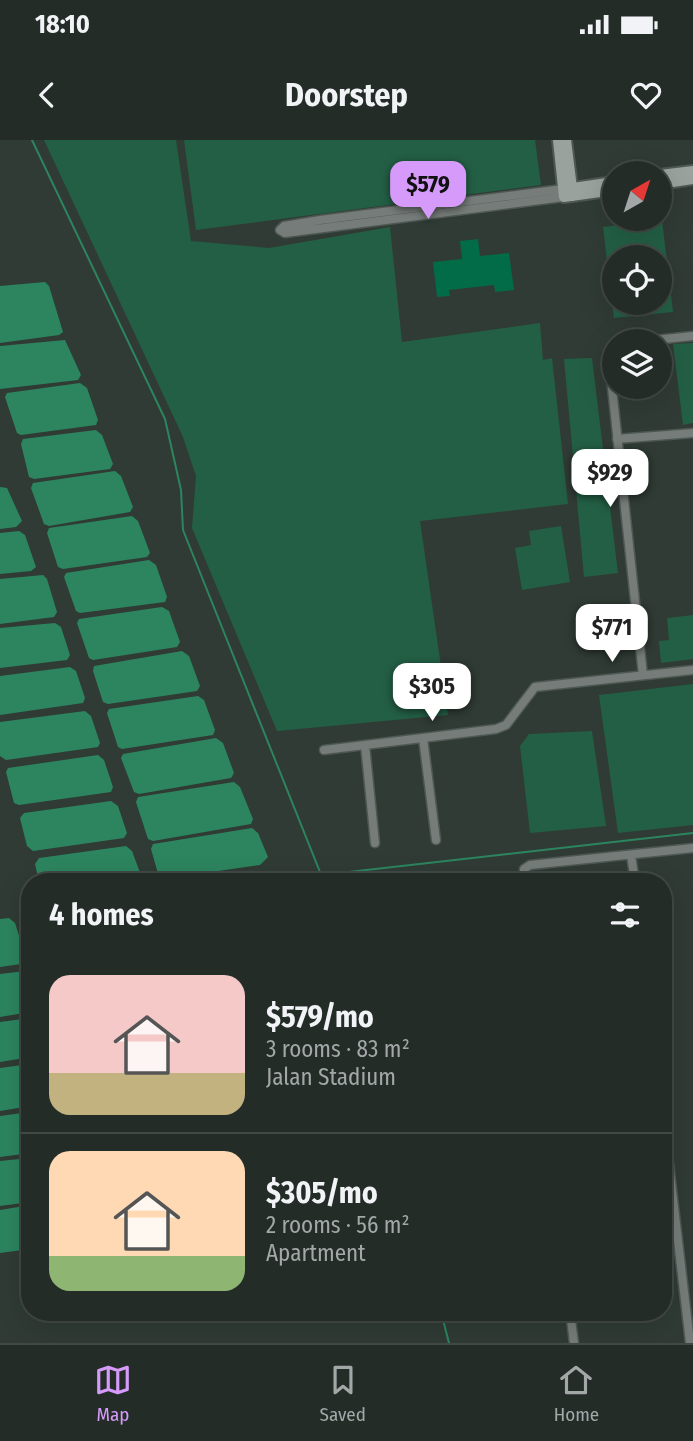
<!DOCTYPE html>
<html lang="en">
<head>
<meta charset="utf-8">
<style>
	body { margin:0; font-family:"Fira Sans Condensed",sans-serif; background:#2c3430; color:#f1f3f6; height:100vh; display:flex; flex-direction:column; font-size:26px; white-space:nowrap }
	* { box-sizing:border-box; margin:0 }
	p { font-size:23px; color:#a3a7a8 }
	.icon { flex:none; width:38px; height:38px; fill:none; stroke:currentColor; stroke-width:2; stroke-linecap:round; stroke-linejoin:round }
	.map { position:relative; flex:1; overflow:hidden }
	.details { position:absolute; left:21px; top:733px; width:651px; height:448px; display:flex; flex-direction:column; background:#242c28; border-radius:28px; box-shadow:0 7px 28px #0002,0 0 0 2px #414845 }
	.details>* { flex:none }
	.needle { width:46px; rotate:39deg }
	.tools { position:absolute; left:602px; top:21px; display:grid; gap:14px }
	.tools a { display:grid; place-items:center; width:70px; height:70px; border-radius:50%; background:#242c28; box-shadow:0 7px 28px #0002,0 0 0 2px #414845; font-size:35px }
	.price { position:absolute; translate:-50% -60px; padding:0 16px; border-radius:14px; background:#fff; color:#222; font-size:23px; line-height:46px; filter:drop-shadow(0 2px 4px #0008) }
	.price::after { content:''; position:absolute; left:50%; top:42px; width:21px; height:16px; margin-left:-10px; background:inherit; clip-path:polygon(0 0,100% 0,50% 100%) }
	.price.current { background:#d69bfa; color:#111 }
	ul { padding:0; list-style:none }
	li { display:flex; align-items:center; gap:21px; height:175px; padding:0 28px }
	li+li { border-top:2px solid #414845 }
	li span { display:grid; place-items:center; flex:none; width:196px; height:140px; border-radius:21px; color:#555 }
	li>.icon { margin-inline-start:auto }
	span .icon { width:84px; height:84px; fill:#fffc; stroke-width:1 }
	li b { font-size:30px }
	h2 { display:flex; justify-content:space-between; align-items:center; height:84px; padding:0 28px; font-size:30px }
	.status { display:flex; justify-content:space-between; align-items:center; height:49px; padding:0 35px; background:#242c28; direction:ltr }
	.status svg { height:19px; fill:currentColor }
	header { display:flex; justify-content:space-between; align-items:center; height:91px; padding:0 28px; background:#242c28; font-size:32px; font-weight:700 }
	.tab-bar { display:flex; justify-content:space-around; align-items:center; height:98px; border-top:2px solid #414845; background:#242c28; font-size:19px; color:#a3a7a8 }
	.tab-bar a { display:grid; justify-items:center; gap:4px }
	.tab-bar .current { color:#d69bfa }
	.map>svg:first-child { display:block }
</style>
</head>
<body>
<div class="status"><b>18:10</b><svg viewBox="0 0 49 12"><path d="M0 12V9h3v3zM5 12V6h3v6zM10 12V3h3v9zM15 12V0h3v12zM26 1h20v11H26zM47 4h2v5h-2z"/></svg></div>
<header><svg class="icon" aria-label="back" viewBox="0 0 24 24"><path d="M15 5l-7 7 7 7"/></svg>Doorstep<svg class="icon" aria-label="heart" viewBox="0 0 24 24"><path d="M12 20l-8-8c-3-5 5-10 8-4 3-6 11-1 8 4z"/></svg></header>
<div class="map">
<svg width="693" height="1203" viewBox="0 0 693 1203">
	<rect width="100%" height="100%" fill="#303b35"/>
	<path fill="#235f45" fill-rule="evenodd" d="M44,0H176L191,101L269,108L390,87L402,202L540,183L543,220L552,218L568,364L420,381L448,575L277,591L192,388L196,336L183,297Z
		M184,0H535L541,45L196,90Z
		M662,80L673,172L614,178L603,87ZM614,117H660V163H614Z
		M693,203V283L683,285L673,204Z
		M592,218L618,433L584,437L564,219Z
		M561,386L570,442L522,450L515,408L531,405L529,391Z
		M693,475V519L661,523L659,501L669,500L667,478Z
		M693,544V685L618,693L599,555Z
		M592,591L606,686L530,693L520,606L529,594Z"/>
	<path fill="#2c855f" d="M45,142L49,146L63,192L59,195L0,203V146Z
		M65,200L81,235L78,240L0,249V206Z
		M80,243L87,248L98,280L96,285L21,295L17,293L5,257L7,253Z
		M96,290L102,295L113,324L110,329L34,339L29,337L21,304L23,299Z
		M115,331L121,336L133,367L130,372L49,386L44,384L31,348L33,343Z
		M0,347L7,348L22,381L16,387L0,389Z
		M132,376L138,381L150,413L147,417L63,429L58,427L47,393L49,388Z
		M19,391L25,395L36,427L31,431L0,434V393Z
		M149,420L156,425L167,457L165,462L80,473L76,471L64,437L66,433Z
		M43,435L47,439L57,472L54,477L0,484V439Z
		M162,467L169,471L180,502L177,507L93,520L89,518L77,483L79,479Z
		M55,483L61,487L70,515L67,520L0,528V488Z
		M182,511L189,516L200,546L197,551L108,564L103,562L93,531L94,526Z
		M70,527L76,531L85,558L83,563L0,575V536Z
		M198,556L204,560L215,590L213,595L122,609L118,607L107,573L109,569Z
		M85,571L91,576L100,603L98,607L6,620L0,616V582Z
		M216,598L223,603L234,633L231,638L139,654L134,652L121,618L123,614Z
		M98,615L104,620L113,647L111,652L19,665L14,663L6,632L8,628Z
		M234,642L240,647L253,679L251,684L153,701L148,699L136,662L138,657Z
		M111,661L118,666L127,693L124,698L33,711L27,706L20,678L24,673Z
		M252,688L258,693L268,717L260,725L163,739L159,737L151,709L153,704Z
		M126,706L132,711L142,738L140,742H39L35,724L39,718Z
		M9,778L15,783L26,818L21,824L0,827V779Z
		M25,831L30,839V872L0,877V834Z
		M30,878V917L0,922V882Z
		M30,924V966L0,971V928Z
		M30,972V1013L0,1017V976Z
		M30,1018V1062L0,1066V1021Z
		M30,1065V1109L0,1113V1070Z"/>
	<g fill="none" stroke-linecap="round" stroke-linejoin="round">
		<path stroke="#2c855f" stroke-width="2" d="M32,0L165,279L181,350L183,390L324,742
			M322,735L693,693
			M441,1172L449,1203"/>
	</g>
	<path fill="#026c48" d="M478,99L480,116L509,113L514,150L495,152L494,145L449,150L450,156L437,157L433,122L462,119L460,101Z"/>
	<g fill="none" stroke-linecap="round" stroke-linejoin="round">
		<defs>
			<path id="street" d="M280,90L284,86L320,80L563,49
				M280,90L285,93L564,57
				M645,201L693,196
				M614,208L609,220L643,535
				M617,299L693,293
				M423,598L436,700
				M365,605L375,703
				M324,610L496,589L506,585L535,547L693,530
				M631,715L635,742
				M524,742V729L530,725L693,708
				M663,973L690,1203
				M570,1172L574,1203"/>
			<path id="secondary" d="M558,0L564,57L614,50
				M566,0L573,56
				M660,35L693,31
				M660,44L693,39
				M566,49L614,42"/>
		</defs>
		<use href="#street" stroke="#4e5853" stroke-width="11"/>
		<use href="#secondary" stroke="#4e5853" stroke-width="14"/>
		<use href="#street" stroke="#767c79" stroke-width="8"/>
		<use href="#secondary" stroke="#99a29d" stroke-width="10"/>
	</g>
</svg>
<div class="tools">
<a><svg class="needle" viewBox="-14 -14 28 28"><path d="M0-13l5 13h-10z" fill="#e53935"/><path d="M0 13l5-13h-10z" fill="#a3a7a8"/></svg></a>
<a><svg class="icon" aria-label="locate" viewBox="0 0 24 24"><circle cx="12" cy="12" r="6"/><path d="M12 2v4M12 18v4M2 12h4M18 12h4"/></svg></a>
<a><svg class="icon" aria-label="layers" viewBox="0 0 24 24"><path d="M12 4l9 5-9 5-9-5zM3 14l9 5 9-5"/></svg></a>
</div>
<b class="price current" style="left:428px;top:81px">$579</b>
<b class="price" style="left:610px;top:369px">$929</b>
<b class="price" style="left:612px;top:524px">$771</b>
<b class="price" style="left:432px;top:583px">$305</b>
<section class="details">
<h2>4 homes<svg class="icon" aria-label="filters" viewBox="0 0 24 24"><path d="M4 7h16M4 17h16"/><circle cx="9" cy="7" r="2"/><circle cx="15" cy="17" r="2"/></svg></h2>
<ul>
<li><span style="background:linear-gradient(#f6c9c9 70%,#c2b280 0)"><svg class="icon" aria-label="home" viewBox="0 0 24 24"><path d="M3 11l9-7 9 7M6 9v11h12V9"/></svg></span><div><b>$579/mo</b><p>3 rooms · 83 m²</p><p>Jalan Stadium</p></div></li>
<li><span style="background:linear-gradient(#ffd9b3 75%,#8fb573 0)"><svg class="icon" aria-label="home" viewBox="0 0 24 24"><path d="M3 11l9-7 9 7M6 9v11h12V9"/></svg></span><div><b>$305/mo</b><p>2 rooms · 56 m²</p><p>Apartment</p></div></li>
</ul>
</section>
</div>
<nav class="tab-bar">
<a class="current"><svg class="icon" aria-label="map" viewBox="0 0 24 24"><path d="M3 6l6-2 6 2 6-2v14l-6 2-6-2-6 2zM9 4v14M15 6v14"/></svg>Map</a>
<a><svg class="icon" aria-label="saved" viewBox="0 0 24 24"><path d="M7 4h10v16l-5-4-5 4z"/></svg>Saved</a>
<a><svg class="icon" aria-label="home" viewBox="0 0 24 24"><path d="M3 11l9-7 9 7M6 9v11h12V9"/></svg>Home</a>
</nav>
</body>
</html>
